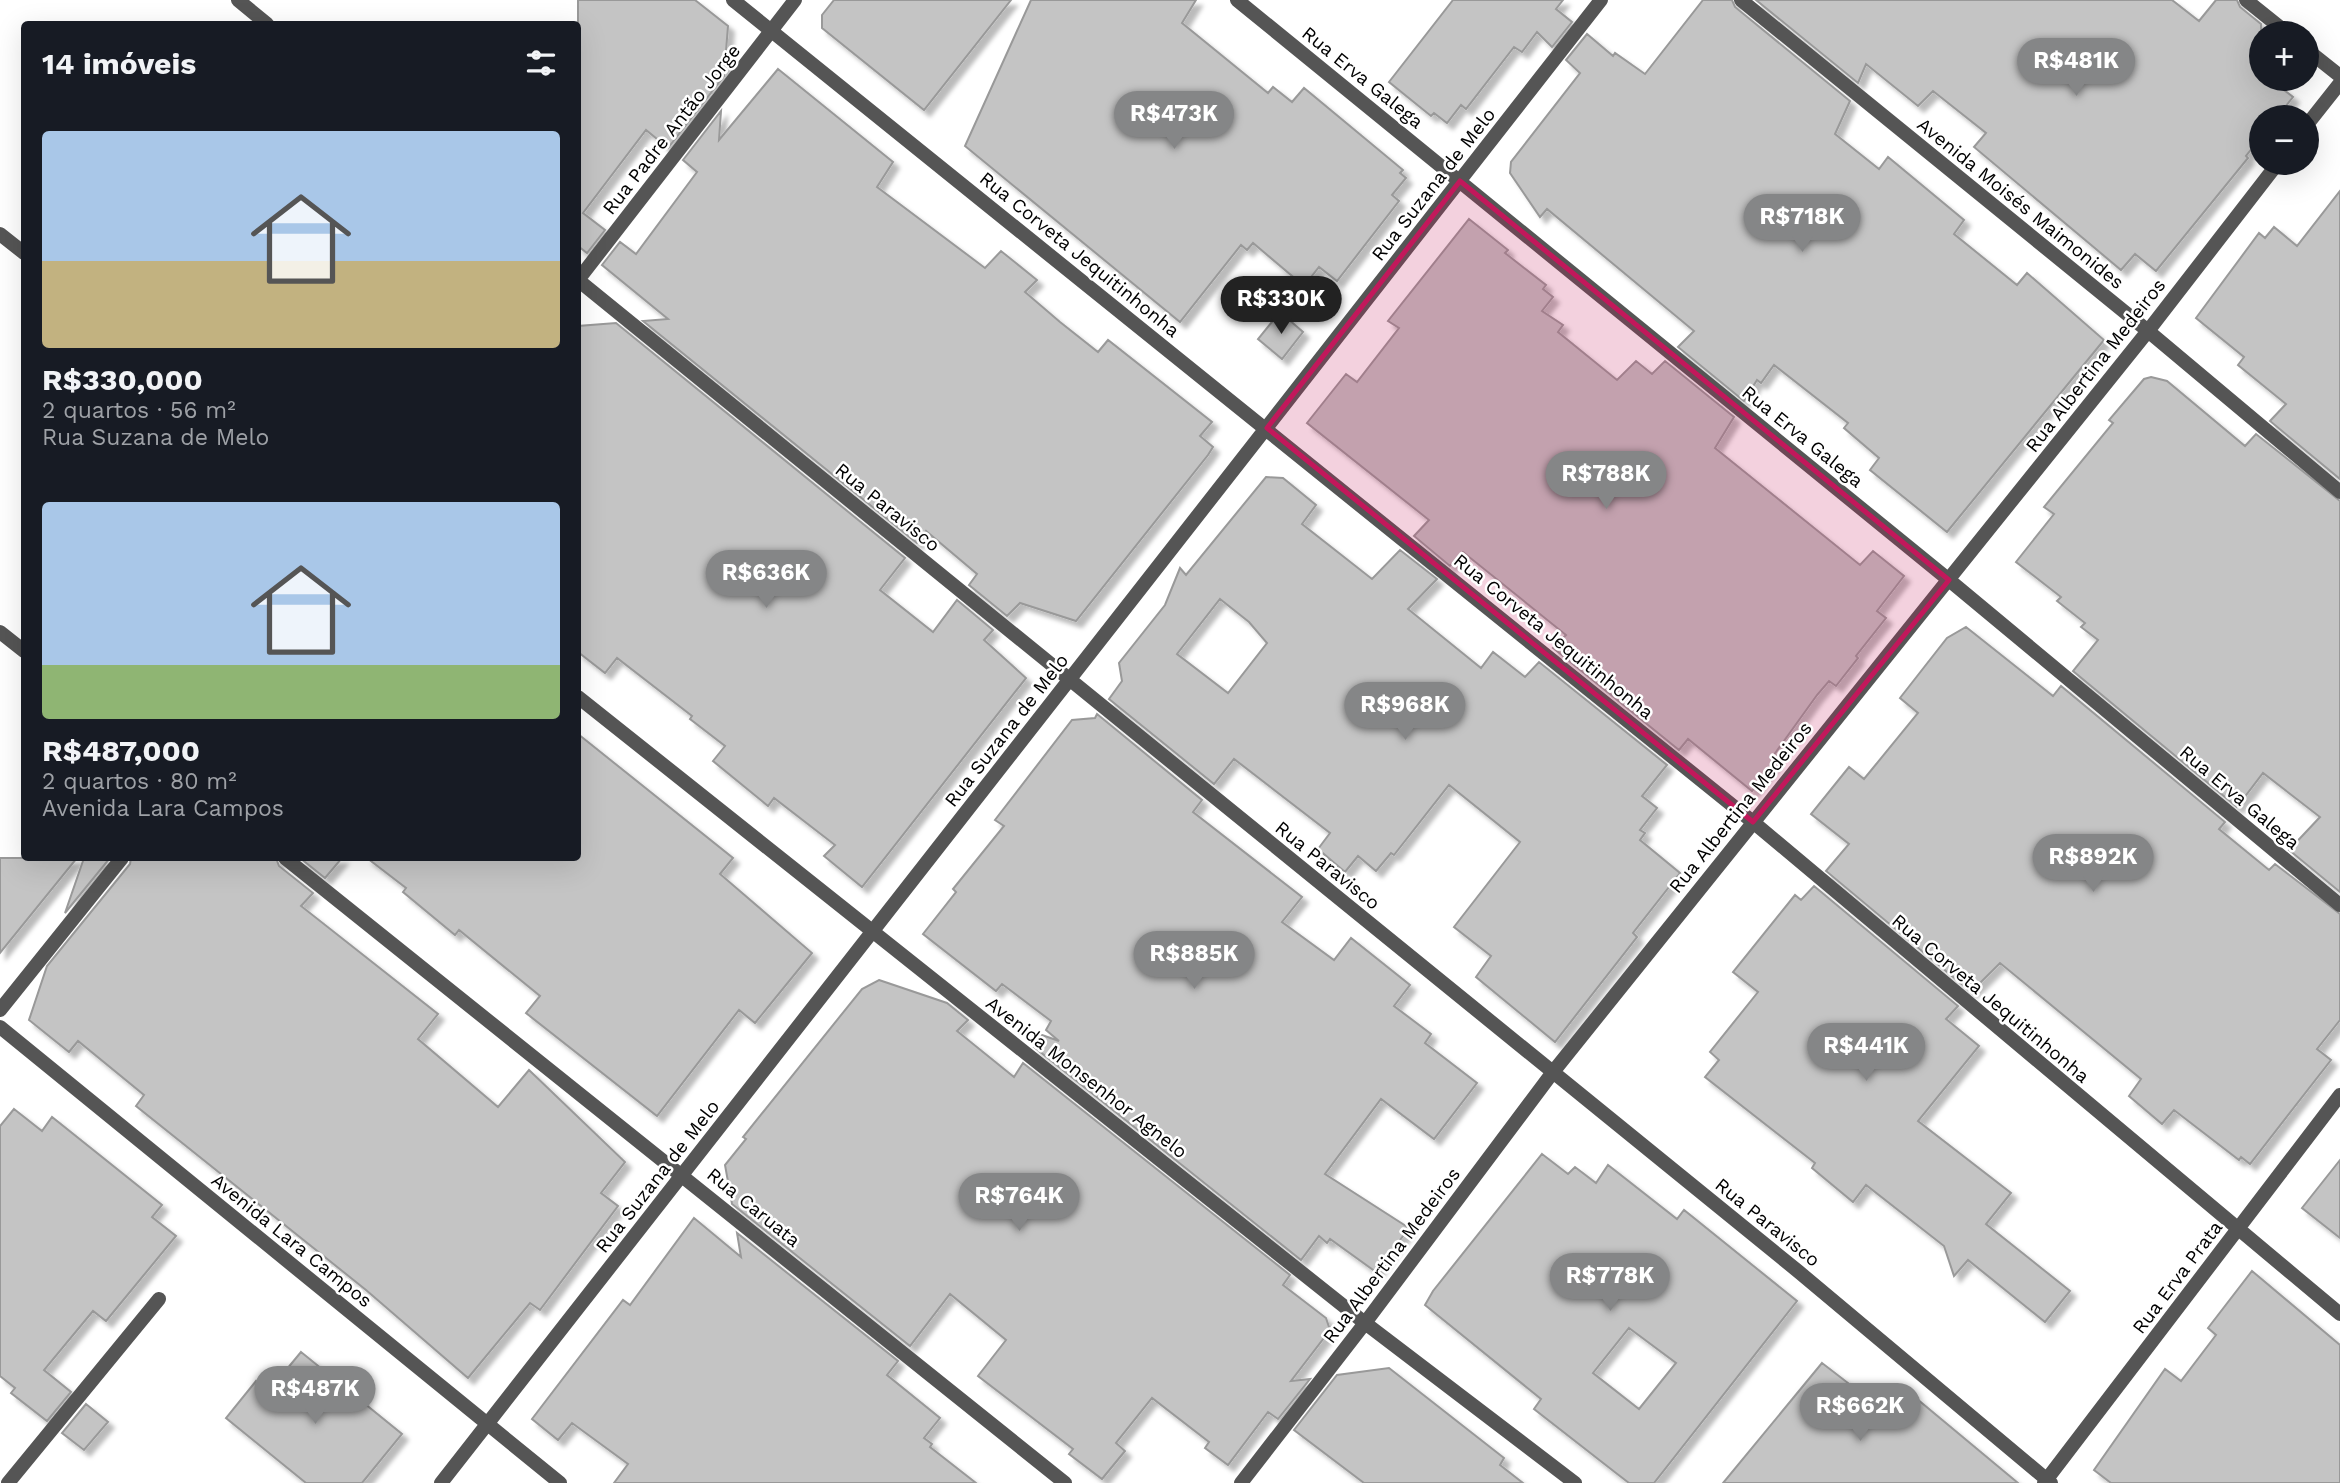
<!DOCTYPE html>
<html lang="pt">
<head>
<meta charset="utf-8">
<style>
	body { margin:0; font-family:"Work Sans",sans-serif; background:#20242c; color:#f1f3f6; height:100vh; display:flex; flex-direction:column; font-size:26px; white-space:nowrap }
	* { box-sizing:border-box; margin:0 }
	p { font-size:23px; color:#9ea1a6 }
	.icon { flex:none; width:38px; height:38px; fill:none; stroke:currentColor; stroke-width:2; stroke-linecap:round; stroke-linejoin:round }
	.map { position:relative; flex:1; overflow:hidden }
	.drawer { position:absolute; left:21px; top:21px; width:560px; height:840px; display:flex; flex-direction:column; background:#171b24; border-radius:7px; box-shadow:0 7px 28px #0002 }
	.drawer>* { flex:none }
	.controls { position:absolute; left:2249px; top:21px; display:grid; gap:14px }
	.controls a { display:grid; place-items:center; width:70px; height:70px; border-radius:50%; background:#171b24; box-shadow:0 7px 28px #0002; font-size:35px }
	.price { position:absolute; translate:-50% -60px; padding:0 16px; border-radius:24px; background:#858687; color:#fff; font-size:23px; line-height:46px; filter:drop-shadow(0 2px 4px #0008) }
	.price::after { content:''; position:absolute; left:50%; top:42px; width:21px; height:16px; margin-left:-10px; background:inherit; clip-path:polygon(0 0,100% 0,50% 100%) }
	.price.on { background:#222; color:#fff }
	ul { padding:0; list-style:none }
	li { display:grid; align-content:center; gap:14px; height:371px; padding:0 21px }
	li span { display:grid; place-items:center; height:217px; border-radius:7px; color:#555 }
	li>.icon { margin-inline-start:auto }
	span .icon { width:126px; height:126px; fill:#fffc; stroke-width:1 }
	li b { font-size:30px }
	h2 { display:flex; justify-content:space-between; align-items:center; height:84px; padding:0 21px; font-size:30px }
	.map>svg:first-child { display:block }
</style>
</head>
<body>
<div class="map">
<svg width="2340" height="1483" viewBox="0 0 2340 1483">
	<defs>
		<filter id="shadow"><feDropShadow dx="6" dy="6" stdDeviation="2" flood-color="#0004"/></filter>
	</defs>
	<rect width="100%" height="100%" fill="#fff"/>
	<path fill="#c4c4c4" stroke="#999" stroke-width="2" fill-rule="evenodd" filter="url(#shadow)" d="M578,0H695L728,26L724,76L668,148L646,130L583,213L605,230L587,253L578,246Z
		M834,0H1011L924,110L822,28V15Z
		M1031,0H1196L1182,23L1268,93L1273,87L1292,102L1304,88L1403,170L1400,173L1406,178L1392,195L1399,201L1337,281L1319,267L1304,286L1253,243L1247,250L1241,245L1180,322L965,146Z
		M1453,0H1563L1556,9L1572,22L1552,47L1537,32L1522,52L1514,47L1466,109L1461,105L1447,123L1434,113L1431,116L1389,82Z
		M1703,0H1732L1735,7L1850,101L1835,134L1879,169L1888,157L1964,220L1954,234L2017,285L2027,273L2104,340L1947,532L1870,470L1879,458L1844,428L1848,423L1774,365L1761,383L1757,380L1744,401L1678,347L1694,331L1547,209L1540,217L1510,173L1511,162L1580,73L1566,60L1587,34L1613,56L1615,53L1645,74Z
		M1756,0H2172L2199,21L2216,0H2237L2240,7L2261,24V79H2270L2293,97L2277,117H2261V137L2246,156L2248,158L2156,271L2135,254L2121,270L1974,147L1986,133L1933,91L1918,106L1866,64L1858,83Z
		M778,69L893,162L877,187L985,268L1001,251L1037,280L1025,292L1060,322L1098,352L1108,340L1212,422L1200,436L1213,447L1208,455L1076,621L1020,603L1007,616L969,585L977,574L926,531L917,543L643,321L668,319L602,265L620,242L636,254L697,172L683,160L721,111L719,140Z
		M2340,191V479L2270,421L2286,404L2238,365L2244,357L2196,318L2259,233L2265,238L2274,227L2297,246Z
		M1469,219L1508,250L1505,253L1546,285L1543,289L1553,297L1542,311L1563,325L1558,332L1617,380L1636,361L1652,374L1665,361L1734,417L1715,448L1860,565L1873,551L1904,576L1877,611L1886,618L1856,656L1858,658L1836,686L1829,681L1817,695L1771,759L1775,762L1752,791L1688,739L1679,750L1553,648L1566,635L1463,552L1450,566L1414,536L1429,520L1307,423L1346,374L1357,382L1399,328L1388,321Z
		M1280,312L1303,332L1282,359L1258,339Z
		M616,323L905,558L880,590L933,632L957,600L993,630L984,640L1026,678L862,887L824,856L835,845L774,798L768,806L713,761L725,746L690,719L692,716L617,658L605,673L578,652V326Z
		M2151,377L2167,381L2245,446L2256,434L2340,501V892L2289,850L2320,817L2263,773L2237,807L2073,671L2098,640L2081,627L2085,623L2057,601L2061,597L2016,562L2054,514L2044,507L2113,423L2109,420L2144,379Z
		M1266,477L1283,478L1316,505L1302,524L1372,579L1400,550L1437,579L1408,609L1481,668L1493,652L1525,677L1539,662L1667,765L1642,796L1657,808L1640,830L1645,833L1640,840L1680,873L1633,933L1637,937L1555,1042L1476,977L1491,956L1454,927L1520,842L1449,785L1394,855L1391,853L1376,871L1358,856L1345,872L1318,849L1330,833L1234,759L1214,784L1109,699L1122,681L1119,663L1165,605L1180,568L1186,575ZM1220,599L1249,622L1267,643L1228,693L1177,654Z
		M1966,627L2053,696L2061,686L2225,822L2219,829L2269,870L2275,864L2340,914V1020L2317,1049L2331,1060L2250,1164L2241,1157L2239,1160L2174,1110L2162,1124L2129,1096L2141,1079L2000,963L1971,992L1826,871L1849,844L1811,814L1849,767L1864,779L1918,713L1900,698L1947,638Z
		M1097,714L1202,800L1193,812L1302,897L1282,922L1334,960L1351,938L1410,985L1394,1006L1431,1034L1425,1043L1477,1083L1434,1139L1381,1099L1325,1174L1409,1228L1376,1272L1330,1239L1327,1243L1319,1236L1301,1260L1034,1047L1042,1035L1059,1041L1046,1030L1051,1021L1002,984L996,991L923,934L956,892L953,889L1004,826L995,820L1072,720L1095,718Z
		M578,734L733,858L720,874L812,953L755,1023L739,1010L657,1116L526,1013L540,996L459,930L455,935L403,892L406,888L367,858H578Z
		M0,858H77L0,953Z
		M84,858H110L65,913Z
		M131,858H276L279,866L313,893L301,906L438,1014L418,1039L498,1107L529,1070L625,1162L601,1193L618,1206L540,1310L530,1303L468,1378L366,1290L136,1106L144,1095L78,1041L69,1052L29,1020L47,966L130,864Z
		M300,858H342L325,878Z
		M1814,886L1958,1006L1946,1019L1979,1046L1918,1121L2011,1193L1986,1224L2070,1291L2045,1322L1968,1260L1954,1276L1944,1246L1866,1185L1853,1202L1812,1168L1815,1163L1705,1077L1719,1060L1710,1052L1758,992L1733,972L1795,895L1801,900Z
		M879,980L947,1003L968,1020L957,1031L1014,1077L1023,1063L1290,1275L1283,1285L1326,1318L1330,1330L1291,1381L1310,1379L1278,1419L1268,1412L1228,1465L1205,1448L1209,1442L1152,1398L1116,1443L1125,1451L1102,1479L1069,1454L1073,1449L978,1376L1006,1340L950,1294L910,1346L732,1204L725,1165L746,1139L743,1137L862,989Z
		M14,1109L42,1131L52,1117L162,1205L152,1217L176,1236L106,1321L93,1311L44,1370L71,1392L47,1421L11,1393L15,1388L0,1376V1126Z
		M1542,1154L1568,1174L1575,1167L1596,1183L1608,1165L1677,1219L1684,1210L1797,1301L1654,1483H1629L1616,1473L1534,1409L1541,1399L1425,1305L1433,1291ZM1629,1328L1676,1363L1639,1409L1593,1373Z
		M2340,1160V1238L2302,1208Z
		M694,1218L741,1257L737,1233L898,1361L887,1375L940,1418L924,1438L932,1444L930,1447L976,1483H614L628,1464L572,1423L558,1440L532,1419L623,1300L630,1305Z
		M2252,1271L2340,1345V1483H2111L2094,1470L2165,1369L2181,1381L2216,1335L2208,1328Z
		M301,1352L402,1434L362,1483H306L226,1418L256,1381L268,1392Z
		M1822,1363L1870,1400L1872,1398L1903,1418L1917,1399L2018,1483H1723Z
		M1389,1368L1504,1458L1500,1465L1523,1483H1364L1294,1430L1337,1375Z
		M86,1404L108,1422L84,1450L62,1433Z"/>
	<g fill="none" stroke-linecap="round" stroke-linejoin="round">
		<path stroke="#555" stroke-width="14" d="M238,0L267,24
			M733,0L1753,822L2340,1314
			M1237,0L1949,580L2340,905
			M1741,0L2148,331L2340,492
			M2246,0L2287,33
			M2306,49L2340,76
			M2306,126L2340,83
			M0,234L24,253
			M578,280L1799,1272L2051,1483
			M578,280L795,0
			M0,632L24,651
			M578,697L1365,1323L1575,1483
			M285,858L1065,1483
			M0,1010L122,858
			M0,1027L560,1483
			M8,1483L159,1299
			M441,1483L1601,0
			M1241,1483L1365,1323L1553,1072L2148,331L2278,163
			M2044,1483L2340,1095"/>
	</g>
	<path fill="#c2185b" fill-opacity="0.2" stroke="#c2185b" stroke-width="5" stroke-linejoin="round" d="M1460,181L1949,580L1753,822L1267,428Z"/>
	<g text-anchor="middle" stroke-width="5" stroke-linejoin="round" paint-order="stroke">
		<g font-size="19" fill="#000" stroke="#fff">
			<text transform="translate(1363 77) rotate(39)" y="7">Rua Erva Galega</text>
			<text transform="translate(671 129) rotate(-52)" y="7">Rua Padre Antão Jorge</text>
			<text transform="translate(1433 184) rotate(-52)" y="7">Rua Suzana de Melo</text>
			<text transform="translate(2021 203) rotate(39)" y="7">Avenida Moisés Maimonides</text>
			<text transform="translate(1080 254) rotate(39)" y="7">Rua Corveta Jequitinhonha</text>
			<text transform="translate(2095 365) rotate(-52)" y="7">Rua Albertina Medeiros</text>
			<text transform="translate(1803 436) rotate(39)" y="7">Rua Erva Galega</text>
			<text transform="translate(888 507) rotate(39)" y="7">Rua Paravisco</text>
			<text transform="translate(1554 636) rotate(39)" y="7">Rua Corveta Jequitinhonha</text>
			<text transform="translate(1006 730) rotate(-52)" y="7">Rua Suzana de Melo</text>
			<text transform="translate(2240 797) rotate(40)" y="7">Rua Erva Galega</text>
			<text transform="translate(1740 807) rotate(-51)" y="7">Rua Albertina Medeiros</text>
			<text transform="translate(1328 865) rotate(39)" y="7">Rua Paravisco</text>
			<text transform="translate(1991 998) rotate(40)" y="7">Rua Corveta Jequitinhonha</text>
			<text transform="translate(1087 1077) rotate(38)" y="7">Avenida Monsenhor Agnelo</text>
			<text transform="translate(657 1176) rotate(-52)" y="7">Rua Suzana de Melo</text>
			<text transform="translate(754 1207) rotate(39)" y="7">Rua Caruata</text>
			<text transform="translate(1768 1222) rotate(39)" y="7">Rua Paravisco</text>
			<text transform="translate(292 1240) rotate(39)" y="7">Avenida Lara Campos</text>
			<text transform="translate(1391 1255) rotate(-53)" y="7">Rua Albertina Medeiros</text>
			<text transform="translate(2177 1277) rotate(-53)" y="7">Rua Erva Prata</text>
		</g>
	</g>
</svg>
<div class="controls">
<a>+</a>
<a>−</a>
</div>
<b class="price" style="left:2076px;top:98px">R$481K</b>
<b class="price" style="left:1174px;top:151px">R$473K</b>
<b class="price" style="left:1802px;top:254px">R$718K</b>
<b class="price on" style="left:1281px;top:336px">R$330K</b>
<b class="price" style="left:1606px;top:511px">R$788K</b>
<b class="price" style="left:766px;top:610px">R$636K</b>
<b class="price" style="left:1405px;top:742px">R$968K</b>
<b class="price" style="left:2093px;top:894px">R$892K</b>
<b class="price" style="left:1194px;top:991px">R$885K</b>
<b class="price" style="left:1866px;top:1083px">R$441K</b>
<b class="price" style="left:1019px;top:1233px">R$764K</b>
<b class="price" style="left:1610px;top:1313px">R$778K</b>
<b class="price" style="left:315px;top:1426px">R$487K</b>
<b class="price" style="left:1860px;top:1443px">R$662K</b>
<section class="drawer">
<h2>14 imóveis<svg class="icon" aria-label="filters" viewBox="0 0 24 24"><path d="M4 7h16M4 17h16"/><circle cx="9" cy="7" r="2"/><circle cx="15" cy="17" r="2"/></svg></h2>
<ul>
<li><span style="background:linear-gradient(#a9c7e8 60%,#c2b280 0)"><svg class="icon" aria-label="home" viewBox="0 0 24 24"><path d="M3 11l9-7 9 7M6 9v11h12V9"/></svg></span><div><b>R$330,000</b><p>2 quartos · 56 m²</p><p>Rua Suzana de Melo</p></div></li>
<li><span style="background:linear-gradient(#a9c7e8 75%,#8fb573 0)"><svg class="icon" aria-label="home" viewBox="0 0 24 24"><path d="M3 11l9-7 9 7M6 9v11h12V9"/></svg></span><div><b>R$487,000</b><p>2 quartos · 80 m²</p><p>Avenida Lara Campos</p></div></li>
</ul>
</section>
</div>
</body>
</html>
